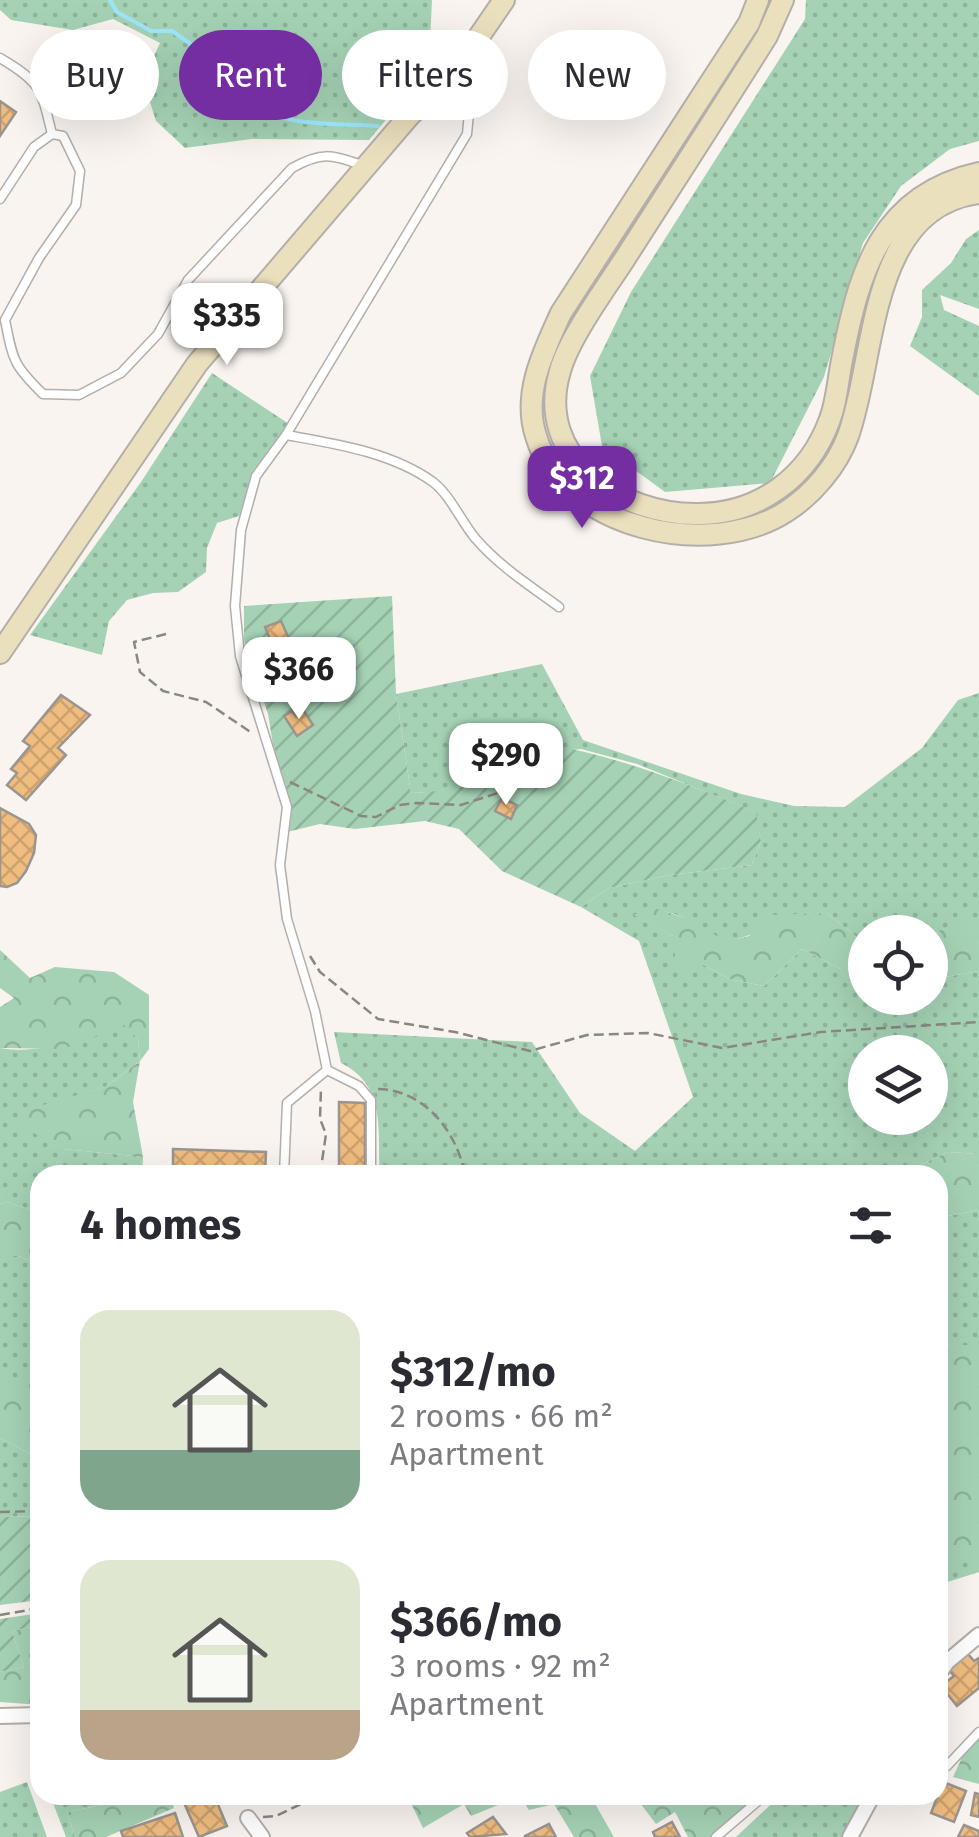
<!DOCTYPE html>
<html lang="en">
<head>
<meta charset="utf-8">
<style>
	body { margin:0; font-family:"Fira Sans",sans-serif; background:#f7f7f7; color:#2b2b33; height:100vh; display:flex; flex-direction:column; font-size:38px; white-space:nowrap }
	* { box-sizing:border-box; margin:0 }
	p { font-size:32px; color:#7c7c81 }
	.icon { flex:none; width:55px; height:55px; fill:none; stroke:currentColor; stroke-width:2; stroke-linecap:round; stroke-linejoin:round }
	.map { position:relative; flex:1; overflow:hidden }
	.sheet { position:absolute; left:30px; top:1165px; width:918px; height:640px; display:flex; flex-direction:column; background:#fff; border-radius:30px; box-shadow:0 10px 40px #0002 }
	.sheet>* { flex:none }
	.banner { position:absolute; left:30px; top:30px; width:920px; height:90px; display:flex; gap:20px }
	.controls { position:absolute; left:848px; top:915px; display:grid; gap:20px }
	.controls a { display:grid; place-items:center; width:100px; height:100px; border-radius:50%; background:#fff; box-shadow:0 10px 40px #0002; font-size:50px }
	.price { position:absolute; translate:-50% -85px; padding:0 22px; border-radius:20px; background:#fff; color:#222; font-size:32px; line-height:65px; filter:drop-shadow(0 2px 5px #0008) }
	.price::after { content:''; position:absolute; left:50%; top:60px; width:30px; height:22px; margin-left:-15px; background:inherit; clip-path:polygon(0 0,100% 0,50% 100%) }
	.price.current { background:#752ea1; color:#fff }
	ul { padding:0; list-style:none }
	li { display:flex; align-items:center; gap:30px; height:250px; padding:0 50px }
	li span { display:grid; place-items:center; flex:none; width:280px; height:200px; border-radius:30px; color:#555 }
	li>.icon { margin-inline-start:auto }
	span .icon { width:120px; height:120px; fill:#fffc; stroke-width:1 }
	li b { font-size:42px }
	h2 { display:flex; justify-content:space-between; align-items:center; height:120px; padding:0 50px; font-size:42px }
	.tag { padding:0 35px; border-radius:45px; background:#fff; box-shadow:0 10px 40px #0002; font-size:35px; line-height:90px }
	.tag.current { background:#752ea1; color:#fff }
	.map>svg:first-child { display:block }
</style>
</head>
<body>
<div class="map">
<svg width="979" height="1837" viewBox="0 0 979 1837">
	<defs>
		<pattern id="grass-dots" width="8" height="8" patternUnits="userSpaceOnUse" patternTransform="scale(2.5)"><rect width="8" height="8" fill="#a5d2b5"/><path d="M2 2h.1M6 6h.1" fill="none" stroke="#8db39b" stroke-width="1.8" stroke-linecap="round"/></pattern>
		<pattern id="forest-crowns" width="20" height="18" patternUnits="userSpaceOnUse" patternTransform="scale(2.5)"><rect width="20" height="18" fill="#a5d2b5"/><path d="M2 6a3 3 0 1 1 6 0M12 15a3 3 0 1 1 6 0" fill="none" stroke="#8db39b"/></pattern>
		<pattern id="garden-furrows" width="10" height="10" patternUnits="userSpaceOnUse" patternTransform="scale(2.5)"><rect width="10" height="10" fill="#a5d2b5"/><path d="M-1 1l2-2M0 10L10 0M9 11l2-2" fill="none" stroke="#8db39b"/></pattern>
		<pattern id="building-cross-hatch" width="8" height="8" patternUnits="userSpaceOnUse" patternTransform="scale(2.5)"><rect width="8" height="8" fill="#f0bd81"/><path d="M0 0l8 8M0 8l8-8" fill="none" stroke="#cda26e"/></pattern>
	</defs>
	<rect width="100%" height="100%" fill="#f9f4ef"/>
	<path fill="url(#grass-dots)" fill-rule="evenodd" d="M0,0H432L430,42L399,104L369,140L251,139L185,148L156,121L143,80L160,43L113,19L73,30L11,20L0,10Z
		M806,0H979V141L950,149L901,186L863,243L824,377L770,483L665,492L602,446L590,376L631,292L805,19Z
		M979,230V309L940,295L944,310L979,326V396L910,346L922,317V290L951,263L966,239Z
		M212,373L289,424L245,499L239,516L217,523L207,548L206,572L178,592L153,593L127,600L109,621L102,655L30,635L141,482Z
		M542,664L583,740L741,794L794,806L845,807L922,748L958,700L979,693V920L942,929L930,937V932H865V944L827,913L811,914L726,943C697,924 669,902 635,915L677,938L704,965L729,979L764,986L802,949L839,968L854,988L865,984V998H930V985L945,977L979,971V1154L948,1152L899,1175H380C377,1129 387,1086 341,1063L334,1032L532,1042L580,1113L635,1151L693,1097L639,941L581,907L609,888L670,875L752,865L761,841L755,812L637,764L581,749L505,758L479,781L448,791L411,793L396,694ZM865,1052H930V1118H865Z
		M124,1024L138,1039L140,1061L105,1087L73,1097L64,1149L143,1157L142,1175H40V1213L7,1202L0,1204V1048C35,1055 92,1039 124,1024Z
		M979,1210V1345H950L938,1340V1218Z
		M0,1256H19L40,1266V1379H0Z
		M0,1438L40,1459V1516L0,1517Z
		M955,1560L979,1561V1572L938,1585V1563Z
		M27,1782L47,1837H0V1792Z
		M50,1795H122L112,1803L67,1812L75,1837H66Z
		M781,1795H865L841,1837H736Z"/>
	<path fill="url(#forest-crowns)" d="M654,908L692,920L726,942L749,936L769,915L827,913L865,944V984L854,989L839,968L802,949L764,986L729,979L704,965L673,971L677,938L634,915Z
		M976,919L979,920V971L945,977L930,985V937L942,929Z
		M0,950L30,978L55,967L114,972L149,995V1049L140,1061L133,1102L143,1157L64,1149L15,1123L19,1112L105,1087L140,1061L138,1039L124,1025L63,1049L0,1048V1007L14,998L0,988Z
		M948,1152L979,1154V1210L938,1218V1175H899Z
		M7,1202L40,1213V1266L19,1256H0V1204Z
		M938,1340L950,1345H979V1561L938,1563Z
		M0,1379H40V1459L0,1438Z
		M40,1625V1705L0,1702V1672L24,1667L12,1631Z
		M979,1734V1784L953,1777L966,1749Z
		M122,1795H170L174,1808L106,1837H75L67,1812L112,1803Z
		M407,1795H590L614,1837H574L554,1804L529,1810L520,1796L471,1816L464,1804L423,1828Z
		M634,1795H766L721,1837H688L675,1812L656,1824Z"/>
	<path fill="url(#garden-furrows)" d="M392,596L396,694L411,793C477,790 478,779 527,741C612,753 677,780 756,812L761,841L752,865L670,875L609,888L581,907L502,871L459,829L425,821L355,829L320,824L287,832L268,714L244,640V606Z
		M40,1516V1600L0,1605V1517Z
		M40,1613V1625L12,1631L24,1667L0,1672V1619Z"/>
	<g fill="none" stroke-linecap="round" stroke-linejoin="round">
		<path stroke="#9ce6f9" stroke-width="4" d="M110,0L117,12L151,31H172L208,56L246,91L247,101C281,128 336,123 378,126"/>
	</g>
	<path fill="url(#building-cross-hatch)" stroke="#9a9590" stroke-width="2.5" d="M0,101L16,112L0,136Z
		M281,621L294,650L277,657L265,627Z
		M61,695L90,715L58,748L66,755L26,800L7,785L17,773L11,769L30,746L23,741Z
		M292,711L296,716L304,711L313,725L297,736L284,716Z
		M502,798L517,805L511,819L495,811Z
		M0,808L29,824L36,835L34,853L26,871L17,883L7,887L0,886Z
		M339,1102L365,1103V1175H339Z
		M173,1149L266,1152L265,1175H173Z
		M968,1654L974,1661L979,1658V1688L957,1706L941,1686L954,1676L948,1669Z
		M943,1782L966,1791L954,1822L931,1813Z
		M975,1793L979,1794V1817L971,1815Z
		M214,1795L227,1826L199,1837L181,1796Z
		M175,1813L183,1837H123L121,1831Z
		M493,1817L506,1834L470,1837L467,1833Z
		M672,1822L680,1837H655L653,1832Z
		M549,1824L556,1837H525V1836Z
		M964,1825L979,1831V1837H958Z"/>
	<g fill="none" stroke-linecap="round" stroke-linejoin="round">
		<defs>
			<path id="lane" d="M0,58C41,82 41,89 52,134
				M0,199L34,147L52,134L63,136L80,171L76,205L39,258L5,320C13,360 13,365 43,394L79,395L121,373L158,334L188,280L292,168C321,152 331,154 361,165
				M286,435C336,444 391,452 433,482C450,495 461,521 475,538C499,566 529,585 559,607
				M327,1070L315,1011L287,919L280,865L287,807L240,656L235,606L241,530L256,476L286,435L467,134L469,113L454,79
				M327,1070L359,1086L371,1100V1175
				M284,1175L287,1103L327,1070
				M947,1766L979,1732
				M716,1837L765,1795"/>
			<path id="street" d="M938,1675L947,1662L979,1635
				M0,1716L40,1715
				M248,1818L262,1837
				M850,1837L873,1795"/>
			<path id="secondary" d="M758,0L749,23L561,313C544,351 522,393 536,436C564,530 711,561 787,511C813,494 837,466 848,436C877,356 867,208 979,193
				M783,0L767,36C720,111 672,185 624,260C605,289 569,338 560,371C534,458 620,515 698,514C759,514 809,477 830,419C837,401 838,379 842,360C859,272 880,195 979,173
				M0,653L197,364L410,115L452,76L504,0"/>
		</defs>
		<use href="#lane" stroke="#b3aea9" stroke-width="11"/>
		<use href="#street" stroke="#b3aea9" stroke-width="18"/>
		<use href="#secondary" stroke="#b3aea9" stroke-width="24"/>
		<path stroke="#8a8783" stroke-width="2.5" stroke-dasharray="10 5" stroke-linecap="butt" d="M166,634L134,642L140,672L163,691L206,702L252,733
			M290,782L361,816L376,817L400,805L416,803L461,805L516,787
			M310,956L320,972L378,1019L455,1032L530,1051L587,1035L648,1033L722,1048L821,1032L979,1022
			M378,1089C425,1090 457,1132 465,1175
			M320,1175L326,1134L320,1119L321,1088
			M0,1512L40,1511
			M0,1615L40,1608
			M689,1795L693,1809
			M263,1817L276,1816L316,1797"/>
		<use href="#lane" stroke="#fff" stroke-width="8"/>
		<use href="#street" stroke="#fff" stroke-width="14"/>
		<use href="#secondary" stroke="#ebe0be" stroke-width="20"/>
	</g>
</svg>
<div class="controls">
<a><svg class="icon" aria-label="locate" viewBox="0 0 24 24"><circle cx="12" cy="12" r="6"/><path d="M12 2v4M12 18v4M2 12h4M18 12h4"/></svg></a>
<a><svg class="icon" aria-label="layers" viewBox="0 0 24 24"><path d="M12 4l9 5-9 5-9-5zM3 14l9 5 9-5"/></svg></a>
</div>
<b class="price" style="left:227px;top:368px">$335</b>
<b class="price current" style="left:582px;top:531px">$312</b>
<b class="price" style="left:299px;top:722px">$366</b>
<b class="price" style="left:506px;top:808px">$290</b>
<div class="banner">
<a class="tag">Buy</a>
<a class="tag current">Rent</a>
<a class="tag">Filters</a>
<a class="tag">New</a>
</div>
<section class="sheet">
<h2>4 homes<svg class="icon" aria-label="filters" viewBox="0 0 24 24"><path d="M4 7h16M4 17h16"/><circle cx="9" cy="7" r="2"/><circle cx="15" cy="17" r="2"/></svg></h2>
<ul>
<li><span style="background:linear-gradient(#dfe7d0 70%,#7fa58c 0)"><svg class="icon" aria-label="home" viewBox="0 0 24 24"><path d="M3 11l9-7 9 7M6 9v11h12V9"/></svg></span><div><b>$312/mo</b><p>2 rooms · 66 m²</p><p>Apartment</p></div></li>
<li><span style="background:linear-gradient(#dfe7d0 75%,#b9a48a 0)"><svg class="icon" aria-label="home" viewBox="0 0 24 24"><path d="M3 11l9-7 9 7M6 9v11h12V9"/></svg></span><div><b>$366/mo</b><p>3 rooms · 92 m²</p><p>Apartment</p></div></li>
</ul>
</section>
</div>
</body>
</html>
